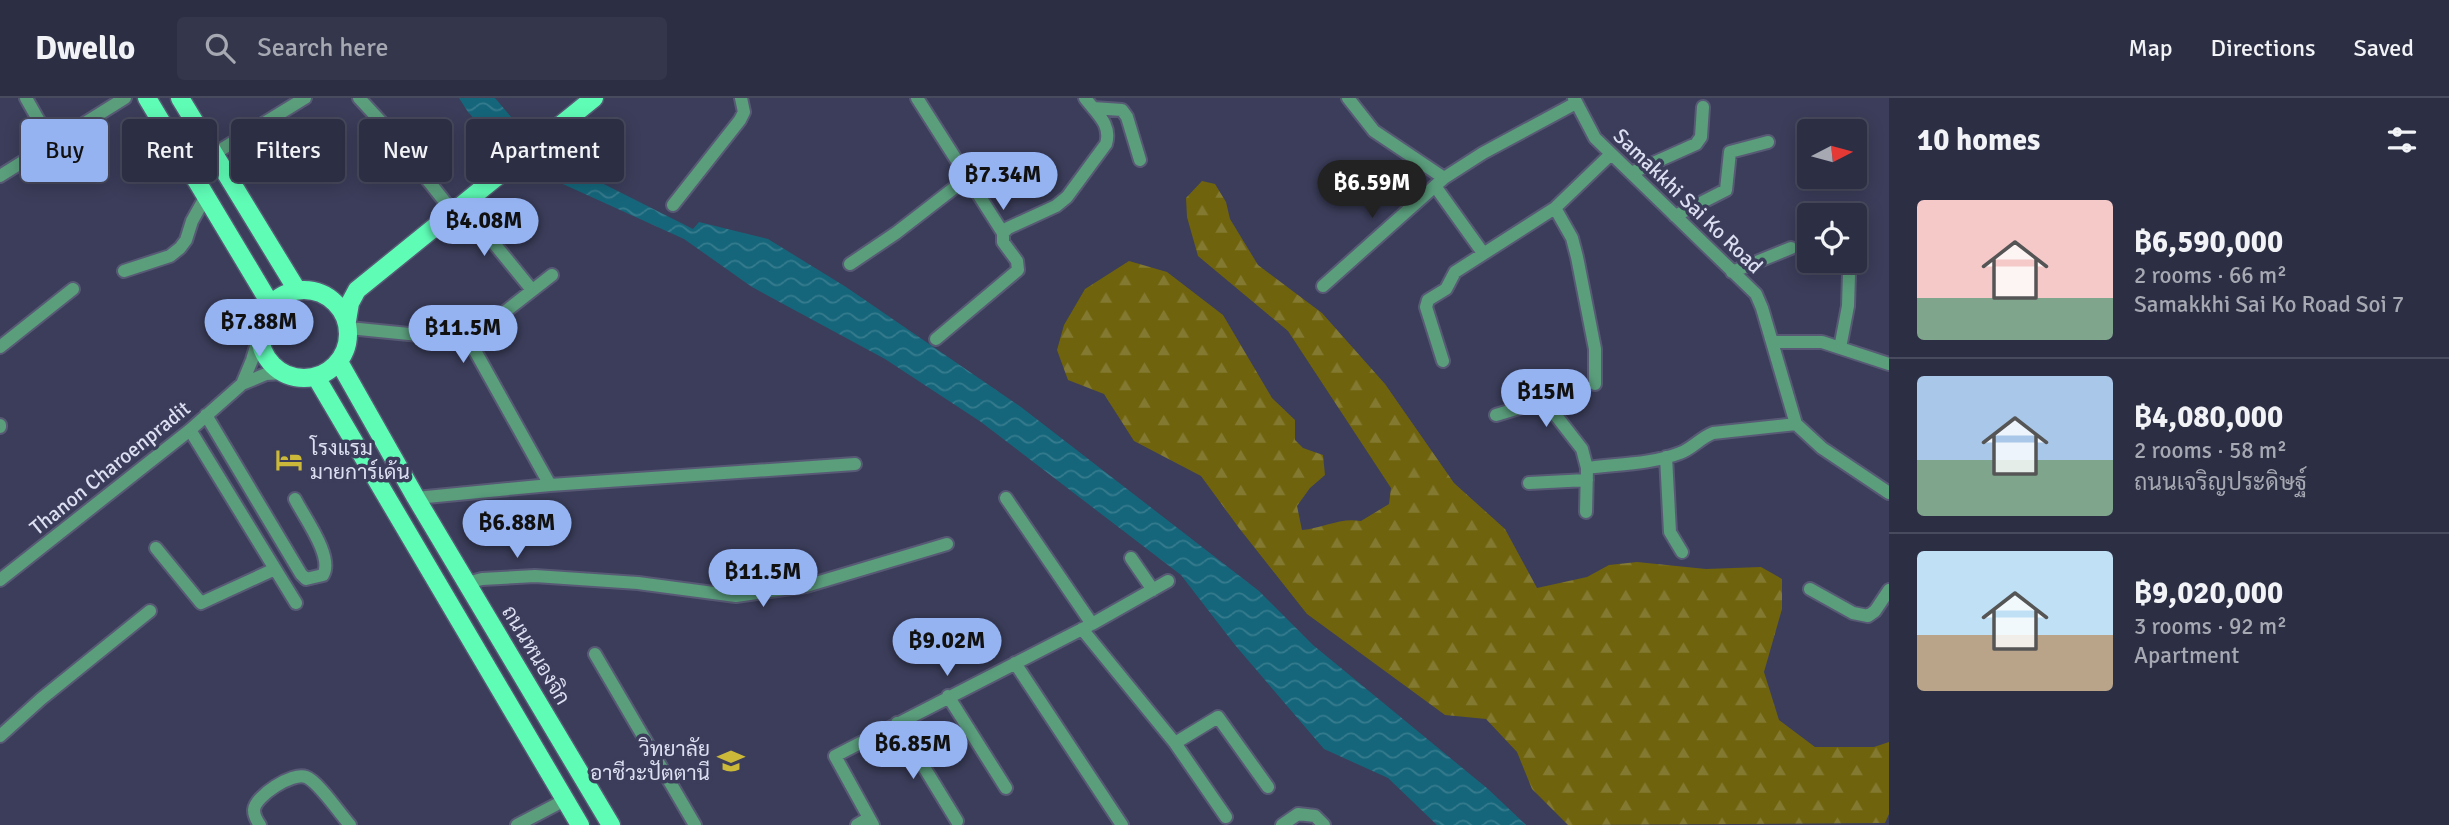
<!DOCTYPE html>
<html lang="en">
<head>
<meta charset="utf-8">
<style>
	body { margin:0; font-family:Signika,Sarabun,sans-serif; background:#34364b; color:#f1f3f6; height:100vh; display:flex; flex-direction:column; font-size:26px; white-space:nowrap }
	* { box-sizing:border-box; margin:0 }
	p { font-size:23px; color:#a6a8b2 }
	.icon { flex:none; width:38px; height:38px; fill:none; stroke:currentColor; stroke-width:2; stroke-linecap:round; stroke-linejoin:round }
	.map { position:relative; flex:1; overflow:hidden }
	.sheet { display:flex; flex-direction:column; background:#2c2e44; width:560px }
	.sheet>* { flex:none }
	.hud { position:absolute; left:21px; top:21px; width:665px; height:63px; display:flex; gap:14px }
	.needle { width:46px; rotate:84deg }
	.controls { position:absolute; left:1797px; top:21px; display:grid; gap:14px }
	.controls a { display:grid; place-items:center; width:70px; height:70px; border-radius:7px; background:#2c2e44; box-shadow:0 4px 18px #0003,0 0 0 2px #484a5d; font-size:35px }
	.price { position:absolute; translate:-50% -60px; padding:0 16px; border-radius:24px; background:#95b2f1; color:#111; font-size:23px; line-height:46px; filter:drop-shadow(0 2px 4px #0008) }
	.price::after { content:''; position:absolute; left:50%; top:42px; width:21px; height:16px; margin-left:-10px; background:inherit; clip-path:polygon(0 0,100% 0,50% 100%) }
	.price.selected { background:#222; color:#fff }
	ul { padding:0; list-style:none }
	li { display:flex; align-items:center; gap:21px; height:175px; padding:0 28px }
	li+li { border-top:2px solid #484a5d }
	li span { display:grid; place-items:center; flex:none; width:196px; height:140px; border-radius:7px; color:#555 }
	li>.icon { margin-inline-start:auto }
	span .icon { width:84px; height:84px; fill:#fffc; stroke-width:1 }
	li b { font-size:30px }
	h2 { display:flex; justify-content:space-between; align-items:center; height:84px; padding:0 28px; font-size:30px }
	.chip { padding:0 24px; border-radius:7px; background:#2c2e44; box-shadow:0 4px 18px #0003,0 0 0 2px #484a5d; font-size:24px; line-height:63px }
	.chip.selected { background:#95b2f1; color:#111 }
	header { display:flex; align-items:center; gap:42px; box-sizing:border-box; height:98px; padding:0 35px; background:#2c2e44; border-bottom:2px solid #484a5d }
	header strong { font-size:33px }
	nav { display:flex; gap:38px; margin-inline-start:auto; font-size:24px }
	.search { width:490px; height:63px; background:#34364b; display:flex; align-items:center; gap:18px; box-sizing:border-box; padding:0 24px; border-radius:7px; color:#a6a8b2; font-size:26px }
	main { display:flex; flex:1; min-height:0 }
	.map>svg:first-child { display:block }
</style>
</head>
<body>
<header>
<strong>Dwello</strong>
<div class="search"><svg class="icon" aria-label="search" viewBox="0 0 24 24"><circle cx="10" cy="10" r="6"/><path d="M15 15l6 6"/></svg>Search here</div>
<nav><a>Map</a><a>Directions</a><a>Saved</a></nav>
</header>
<main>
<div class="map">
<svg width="1889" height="727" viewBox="0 0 1889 727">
	<defs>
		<pattern id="forest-firs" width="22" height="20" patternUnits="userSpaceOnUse" patternTransform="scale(1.75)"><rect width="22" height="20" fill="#6f630d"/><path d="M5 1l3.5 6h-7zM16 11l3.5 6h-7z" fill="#837931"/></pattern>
		<pattern id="water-waves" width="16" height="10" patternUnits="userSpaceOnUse" patternTransform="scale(1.75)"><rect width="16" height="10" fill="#15667b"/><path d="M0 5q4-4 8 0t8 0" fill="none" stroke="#367b8e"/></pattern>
	</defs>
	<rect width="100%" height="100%" fill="#3b3d5a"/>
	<path fill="url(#forest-firs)" d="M1202,83L1215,86L1226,104L1230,121L1258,167L1322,215L1385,286L1454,385L1505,431L1537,490L1587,479L1609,467L1637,464L1706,471L1761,469L1782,481V511L1764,574L1779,622L1815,649H1874L1889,644V716L1885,725L1568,727L1532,691L1517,654L1486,621L1445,617L1307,516L1239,430L1201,378L1134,343L1104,296L1068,282L1057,252L1064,227L1085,191L1129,163L1167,174L1223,217L1272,300L1295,322V342L1303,350L1323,357L1325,377L1310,390L1297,408L1302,432C1323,430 1341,419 1361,423L1389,406L1391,390L1288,233L1198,158L1187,119L1186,100Z"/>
	<path fill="url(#water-waves)" d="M459,0H495L512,20L489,37L468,14Z
		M570,69L693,131L699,124L768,141L846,189L1021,309L1259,493L1313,547L1488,691L1526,727H1437L1388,680L1324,651L1235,547L1181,477L981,324L885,261L752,189L684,141L554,82Z"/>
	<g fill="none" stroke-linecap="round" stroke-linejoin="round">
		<defs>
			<path id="minor" d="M26,0L52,46
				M359,0L384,27L453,114
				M917,0L1003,135
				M1348,0L1374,33L1444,80
				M1574,0L1595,40L1756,196L1762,210L1796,326L1822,350L1889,395
				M1093,10L1122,12L1127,19L1140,62
				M214,56L305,0
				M1631,75L1696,46L1701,39L1703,9
				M0,78L125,0
				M1435,88L1483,155
				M462,106L532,192
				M673,107L740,22L744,14L741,0
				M1675,118L1726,92L1730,54L1768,44
				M850,166L896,135L967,80
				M124,173L170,158L180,150L186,142L192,123L206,98
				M1732,174L1791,150
				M1323,188L1444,80L1483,55L1576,5
				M349,230L469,242
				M936,241L1018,172L1017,163L1003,144V135L1008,130L1056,108L1067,99L1106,46C1112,26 1096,15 1085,0
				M1772,244H1822L1889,266
				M0,249L73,191
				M1840,250L1848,208L1849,176
				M1443,263L1426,209L1428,202L1446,191L1455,174L1555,110
				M242,286L252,262L260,235
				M1595,286V251L1577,159L1572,140L1555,110L1611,56
				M206,317L301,476L306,481L323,477C334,459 304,419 295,401
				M1496,317L1539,304L1547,306L1582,351L1587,370
				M0,327V329
				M190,332L296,505
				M1666,359L1670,434L1682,454
				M1529,385L1587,382
				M550,387L469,242L552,177
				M416,400L550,387L855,366
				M1006,400L1092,526
				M1586,414L1587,370C1617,366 1652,366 1680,355C1692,351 1700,340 1713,335L1796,326
				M156,450L201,505L275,471
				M1131,460L1153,492
				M0,482L190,332L242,286L266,276L284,275
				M467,485L482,481L535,478L638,485L736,498L806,488L947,446
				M1810,491L1853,515L1868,518L1875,513L1889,492
				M1082,531L1175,645L1226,719
				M595,556L695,727
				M1015,565L1122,727
				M948,598L1006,690
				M897,625L957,723
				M0,638L41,601L150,513
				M1175,645L1218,619L1268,689
				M260,727C257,723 254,718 254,712C255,698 292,674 306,679C318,683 340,716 350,727
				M517,727L565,702
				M857,727L869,720
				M873,727L835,658L1092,526L1168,483
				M1282,727L1298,716L1315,718L1324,727"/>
			<path id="major" d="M147,0L271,207
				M180,0L297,192
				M260 236a44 44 0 1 1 88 0a44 44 0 1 1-88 0Z
				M347,223L350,205L357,192L594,0
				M339,264L416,400L611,727
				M316,279L580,727"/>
		</defs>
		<use href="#minor" stroke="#585a75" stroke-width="16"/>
		<use href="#major" stroke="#585a75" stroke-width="21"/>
		<use href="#minor" stroke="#5a9e7c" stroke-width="12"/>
		<use href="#major" stroke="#5ffcb6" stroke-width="18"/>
	</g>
	<defs>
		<symbol id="hotel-bare" viewBox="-9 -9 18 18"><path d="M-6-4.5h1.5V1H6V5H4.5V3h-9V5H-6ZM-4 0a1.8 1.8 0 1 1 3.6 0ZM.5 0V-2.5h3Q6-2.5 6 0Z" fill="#ccb939" stroke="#3b3d5a" stroke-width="2.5" paint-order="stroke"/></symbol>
		<symbol id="university-bare" viewBox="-9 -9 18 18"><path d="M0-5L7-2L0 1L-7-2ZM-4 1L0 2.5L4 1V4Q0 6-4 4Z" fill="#ccb939" stroke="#3b3d5a" stroke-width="2.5" paint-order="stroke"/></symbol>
	</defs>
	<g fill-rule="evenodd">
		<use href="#hotel-bare" x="270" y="343" width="38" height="38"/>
		<use href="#university-bare" x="712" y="644" width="38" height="38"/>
	</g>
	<g text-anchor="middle" stroke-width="7" stroke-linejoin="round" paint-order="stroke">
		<g font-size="21" fill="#dcdef1" stroke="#3b3d5a">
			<text transform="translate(1688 103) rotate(44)" y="7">Samakkhi Sai Ko Road</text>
			<text transform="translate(110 370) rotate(-39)" y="7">Thanon Charoenpradit</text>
			<text transform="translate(536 557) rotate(59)" y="7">ถนนหนองจิก</text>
		</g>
		<g font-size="21" fill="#dcdef1" stroke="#3b3d5a" text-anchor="start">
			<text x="310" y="357">โรงแรม<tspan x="310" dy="24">มายการ์เด้น</tspan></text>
			<text x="710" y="658" text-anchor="end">วิทยาลัย<tspan x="710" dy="24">อาชีวะปัตตานี</tspan></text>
		</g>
	</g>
</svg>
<div class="controls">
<a><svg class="needle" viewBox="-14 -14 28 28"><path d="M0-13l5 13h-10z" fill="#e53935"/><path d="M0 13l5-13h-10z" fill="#a6a8b2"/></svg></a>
<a><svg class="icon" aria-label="locate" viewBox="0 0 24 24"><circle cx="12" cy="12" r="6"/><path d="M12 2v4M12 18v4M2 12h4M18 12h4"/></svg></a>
</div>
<b class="price" style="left:1003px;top:114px">฿7.34M</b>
<b class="price selected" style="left:1372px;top:122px">฿6.59M</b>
<b class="price" style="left:484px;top:160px">฿4.08M</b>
<b class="price" style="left:259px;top:261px">฿7.88M</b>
<b class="price" style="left:463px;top:267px">฿11.5M</b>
<b class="price" style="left:1546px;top:331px">฿15M</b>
<b class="price" style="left:517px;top:462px">฿6.88M</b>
<b class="price" style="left:763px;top:511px">฿11.5M</b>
<b class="price" style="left:947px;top:580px">฿9.02M</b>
<b class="price" style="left:913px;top:683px">฿6.85M</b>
<div class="hud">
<a class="chip selected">Buy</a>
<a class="chip">Rent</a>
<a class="chip">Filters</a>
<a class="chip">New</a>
<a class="chip">Apartment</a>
</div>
</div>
<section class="sheet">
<h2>10 homes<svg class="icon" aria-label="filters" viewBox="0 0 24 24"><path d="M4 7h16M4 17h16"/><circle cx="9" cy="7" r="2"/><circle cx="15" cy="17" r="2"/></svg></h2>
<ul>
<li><span style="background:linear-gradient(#f6c9c9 70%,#7fa58c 0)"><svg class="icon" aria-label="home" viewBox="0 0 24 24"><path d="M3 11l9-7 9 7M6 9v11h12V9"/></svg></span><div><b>฿6,590,000</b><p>2 rooms · 66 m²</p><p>Samakkhi Sai Ko Road Soi 7</p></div></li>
<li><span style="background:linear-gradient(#a9c7e8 60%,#7fa58c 0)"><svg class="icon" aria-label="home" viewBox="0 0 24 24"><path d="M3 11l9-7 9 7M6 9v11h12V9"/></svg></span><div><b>฿4,080,000</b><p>2 rooms · 58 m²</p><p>ถนนเจริญประดิษฐ์</p></div></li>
<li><span style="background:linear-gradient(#bfe0f5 60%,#b9a48a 0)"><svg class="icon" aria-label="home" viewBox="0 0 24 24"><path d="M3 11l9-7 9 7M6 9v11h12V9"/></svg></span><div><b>฿9,020,000</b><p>3 rooms · 92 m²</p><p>Apartment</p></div></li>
</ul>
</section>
</main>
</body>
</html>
